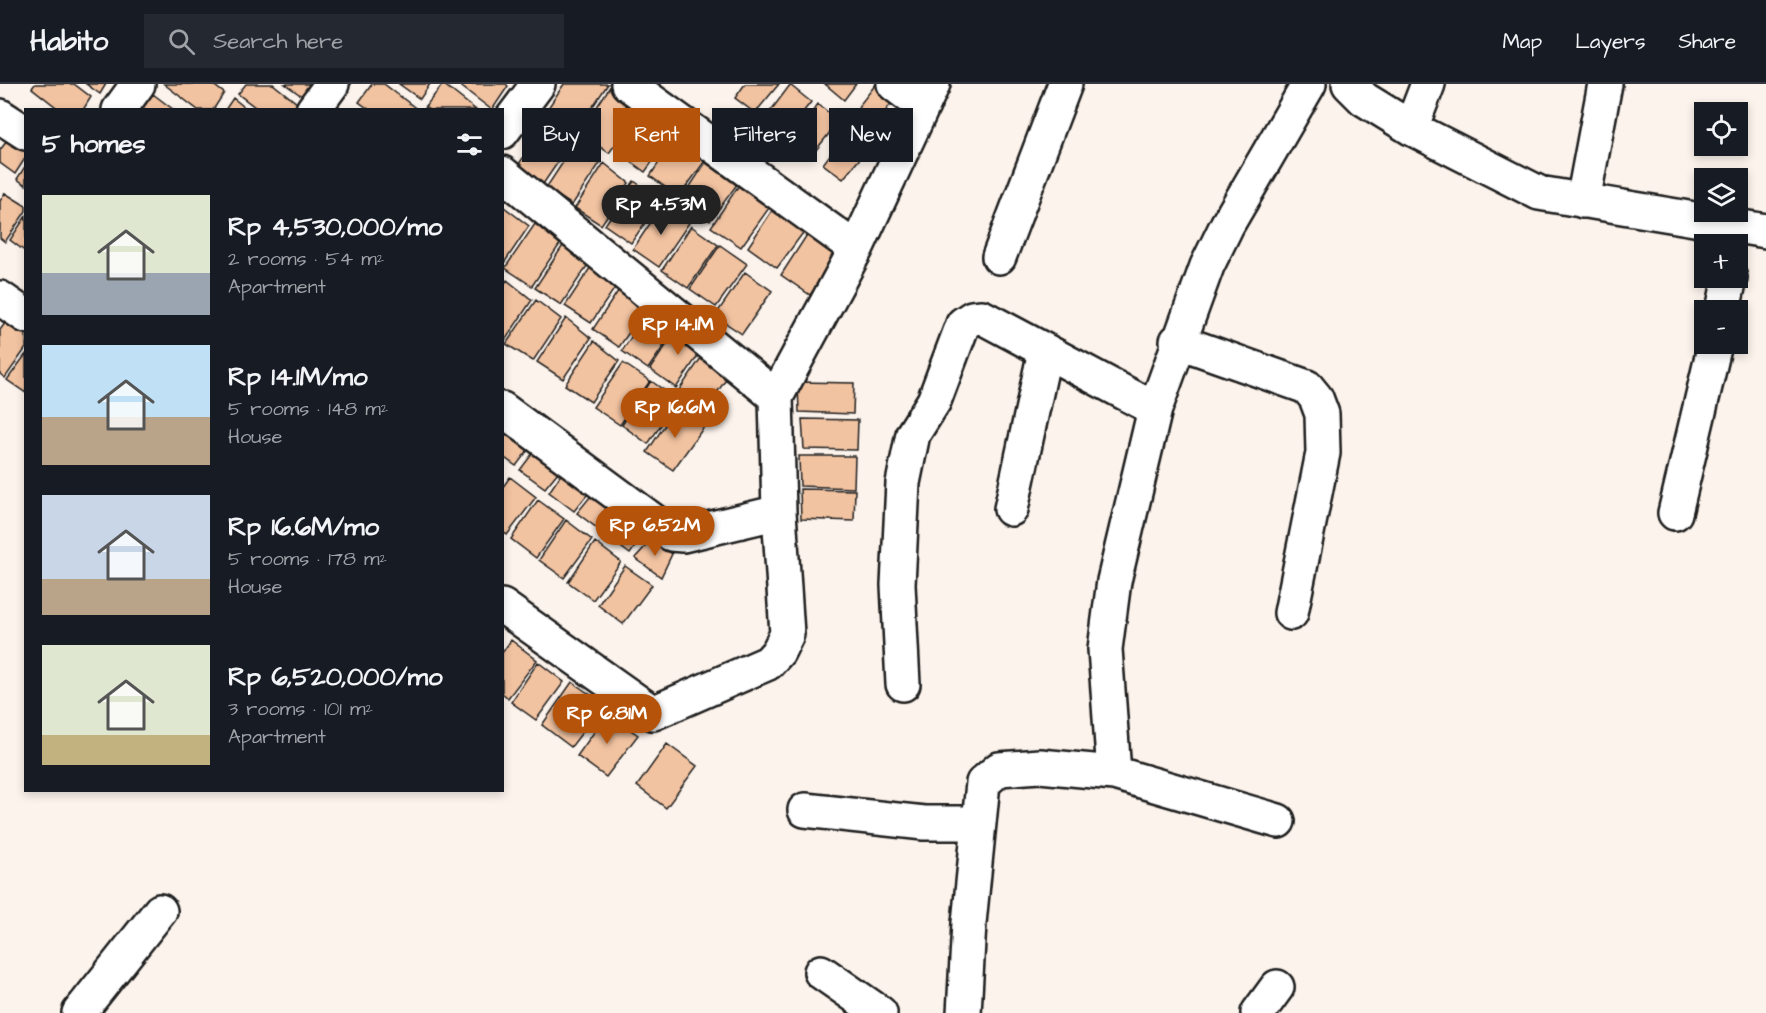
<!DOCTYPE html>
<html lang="en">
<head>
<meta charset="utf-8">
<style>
	body { margin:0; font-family:"Architects Daughter",sans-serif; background:#242831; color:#f1f3f6; height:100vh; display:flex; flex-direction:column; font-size:22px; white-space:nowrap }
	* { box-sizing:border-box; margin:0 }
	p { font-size:20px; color:#9ea1a6 }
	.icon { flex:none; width:33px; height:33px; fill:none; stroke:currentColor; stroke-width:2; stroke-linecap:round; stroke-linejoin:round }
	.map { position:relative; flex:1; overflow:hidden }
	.sheet { position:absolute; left:24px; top:24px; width:480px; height:684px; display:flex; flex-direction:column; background:#171b24; border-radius:0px; box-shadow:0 3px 9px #0003 }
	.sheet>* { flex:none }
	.guide { position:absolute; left:522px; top:24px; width:570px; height:54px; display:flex; gap:12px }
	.buttons { position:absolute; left:1694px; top:18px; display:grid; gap:12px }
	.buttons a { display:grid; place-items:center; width:54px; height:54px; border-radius:0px; background:#171b24; box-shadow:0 3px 9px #0003; font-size:30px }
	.price { position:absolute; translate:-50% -51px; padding:0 14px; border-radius:21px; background:#b45309; color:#fff; font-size:20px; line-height:39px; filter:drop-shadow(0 2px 3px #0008) }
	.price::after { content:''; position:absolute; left:50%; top:36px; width:18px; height:14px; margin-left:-9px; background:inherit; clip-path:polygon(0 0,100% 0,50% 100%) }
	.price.selected { background:#222; color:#fff }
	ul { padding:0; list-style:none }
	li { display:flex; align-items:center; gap:18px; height:150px; padding:0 18px }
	li span { display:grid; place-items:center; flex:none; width:168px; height:120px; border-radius:0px; color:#555 }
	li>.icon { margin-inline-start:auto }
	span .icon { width:72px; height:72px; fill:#fffc; stroke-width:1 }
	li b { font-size:26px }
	h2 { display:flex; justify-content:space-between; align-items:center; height:72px; padding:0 18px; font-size:26px }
	.chip { padding:0 21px; border-radius:0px; background:#171b24; box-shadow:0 3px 9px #0003; font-size:21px; line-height:54px }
	.chip.selected { background:#b45309; color:#fff }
	header { display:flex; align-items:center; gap:36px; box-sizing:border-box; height:84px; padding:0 30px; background:#171b24; border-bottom:2px solid #363941 }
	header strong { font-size:28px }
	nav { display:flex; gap:33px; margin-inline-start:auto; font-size:21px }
	.search { width:420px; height:54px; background:#242831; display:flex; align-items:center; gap:15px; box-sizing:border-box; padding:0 21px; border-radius:0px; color:#9ea1a6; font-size:22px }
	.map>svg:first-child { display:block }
</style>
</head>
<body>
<header>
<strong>Habito</strong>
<div class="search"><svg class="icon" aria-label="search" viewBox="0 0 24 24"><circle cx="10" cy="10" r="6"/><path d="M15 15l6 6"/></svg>Search here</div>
<nav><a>Map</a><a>Layers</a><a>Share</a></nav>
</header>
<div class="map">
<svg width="1766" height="929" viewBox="0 0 1766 929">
	<rect width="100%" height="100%" fill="#fcf3ec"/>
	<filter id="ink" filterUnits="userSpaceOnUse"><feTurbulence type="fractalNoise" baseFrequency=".0167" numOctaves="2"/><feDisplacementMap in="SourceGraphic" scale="12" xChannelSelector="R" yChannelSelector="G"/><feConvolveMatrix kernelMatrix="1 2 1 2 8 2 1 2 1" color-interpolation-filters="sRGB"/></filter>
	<g filter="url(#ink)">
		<path fill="#f2c3a1" stroke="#1c1c1c" stroke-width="1.5" d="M35,0H74L91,13L83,26H60L32,4Z
			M86,0H106L100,10Z
			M164,0H212L224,9L213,26H198Z
			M246,0H273L298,20L294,26H259L238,10Z
			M285,0H316L306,15Z
			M372,0H384L418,26H370L359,18Z
			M399,0H430L420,15Z
			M443,0L476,26H429L425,23Z
			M458,0H506L508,2L492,26Z
			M564,0H608L577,46L548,24Z
			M745,0H779L755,29L735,14Z
			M825,0H856L844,16Z
			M876,0H889L900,8L877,38L858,23Z
			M611,1L643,23L609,69L580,49Z
			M790,1L811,18L784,52L763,37Z
			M153,10L174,26H141Z
			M233,14L248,26H225Z
			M647,20L678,42L645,88L616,67Z
			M818,20L839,37L812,71L791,56Z
			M544,42L569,62L541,103L515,86Z
			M850,44L871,61L843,95L823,80Z
			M681,45L712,67L679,113L650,92Z
			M13,49L26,57V73L15,90L0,79V66Z
			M575,60L600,79L572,121L546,104Z
			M712,69L744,91L710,137L681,116Z
			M604,79L629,99L601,141L575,124Z
			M26,81V101L17,95Z
			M743,95L774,117L741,163L711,143Z
			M634,97L661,116L631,159L605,141Z
			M5,109L26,122V127L5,158L0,154V117Z
			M779,116L811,138L777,184L748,163Z
			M663,120L689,139L659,183L633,165Z
			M504,123L529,142L502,182V125Z
			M26,132V168L10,156Z
			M535,140L560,160L532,202L505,184Z
			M691,142L718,161L688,204L662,186Z
			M812,143L844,165L810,211L781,191Z
			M564,160L589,179L561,221L535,204Z
			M720,161L747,180L716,223L690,205Z
			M594,178L619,198L591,239L565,222Z
			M745,188L772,207L742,250L715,232Z
			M507,196L532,216L504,258L502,203Z
			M622,201L649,220L619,263L593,245Z
			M536,216L561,235L533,277L506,260Z
			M651,223L678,241L648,285L622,267Z
			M11,231L26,242V264L5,294L0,290V246Z
			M566,234L591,254L563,295L537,278Z
			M680,241L706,260L676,304L650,285Z
			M594,257L619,277L591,318L565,301Z
			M705,268L732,287L702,330L675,312Z
			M26,270V309L7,296Z
			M623,279L650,297L620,341L593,323Z
			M651,297L678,316L648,360L622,341Z
			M798,298L854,299L853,330L799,328Z
			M676,324L704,343L673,386L647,368Z
			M512,335L538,353L516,382L502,372V347Z
			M802,335L858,336L857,366L804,365Z
			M542,357L567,377L545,404L520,386Z
			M799,372H855L854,404L800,402Z
			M568,380L596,400L574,427L549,408Z
			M510,393L536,413L507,451L502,447V404Z
			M599,402L622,419L601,447L577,429Z
			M800,405L855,406L854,437L801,435Z
			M538,416L564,435L536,474L511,455Z
			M626,424L649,443L630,470L605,451Z
			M566,436L592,456L564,494L539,476Z
			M652,455L672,470L661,493L635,474Z
			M595,458L621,478L593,516L568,498Z
			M625,482L652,501L623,540L598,521Z
			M511,556L537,576L508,614L502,609V569Z
			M538,578L564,598L536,636L511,618Z
			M572,598L604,620L571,663L542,641Z
			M607,630L638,651L606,693L577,672Z
			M667,660L697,682L666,724L637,702Z"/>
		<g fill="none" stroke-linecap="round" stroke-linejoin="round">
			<defs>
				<path id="minor" d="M628,0L856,165
					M894,0L923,22
					M1349,0L1364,15L1411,44L1539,109L1766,147
					M119,26L138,0
					M313,26L332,0
					M0,32L26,49
					M1411,44L1428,0
					M502,48L538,0
					M502,89L776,313
					M1583,117L1605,0
					M999,173L1065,0
					M0,214L26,232
					M1723,226L1730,194
					M1177,257L1307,303L1316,314L1322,330L1323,369L1291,529
					M502,325L671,450L683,451L779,428
					M1011,425L1045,267
					M1675,429L1715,260
					M502,522L653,629L768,579L778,568L787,550L779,428L776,313L856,165L933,0
					M903,600L898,501L903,399L913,350L934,317L963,240L972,234L982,233L1155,325
					M1114,689L1105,565L1114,497L1155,325L1207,182L1227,141L1309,0
					M805,726L924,739H978
					M821,888L880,929
					M79,929L160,827
					M964,929L969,839L983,699L999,685L1040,682L1114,689L1278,737
					M1258,929L1277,903"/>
			</defs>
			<use href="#minor" stroke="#1c1c1c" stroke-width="38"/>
			<use href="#minor" stroke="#fff" stroke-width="33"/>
		</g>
	</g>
</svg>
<div class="buttons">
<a><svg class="icon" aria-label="locate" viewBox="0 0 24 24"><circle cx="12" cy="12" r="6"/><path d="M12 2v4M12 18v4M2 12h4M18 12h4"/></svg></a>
<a><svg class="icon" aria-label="layers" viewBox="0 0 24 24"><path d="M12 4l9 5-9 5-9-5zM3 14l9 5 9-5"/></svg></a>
<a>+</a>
<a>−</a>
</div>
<b class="price selected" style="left:661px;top:152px">Rp 4.53M</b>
<b class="price" style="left:678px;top:272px">Rp 14.1M</b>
<b class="price" style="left:675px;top:355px">Rp 16.6M</b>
<b class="price" style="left:655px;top:473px">Rp 6.52M</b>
<b class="price" style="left:607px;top:661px">Rp 6.81M</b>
<div class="guide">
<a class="chip">Buy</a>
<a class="chip selected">Rent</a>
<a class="chip">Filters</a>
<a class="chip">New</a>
</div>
<section class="sheet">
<h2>5 homes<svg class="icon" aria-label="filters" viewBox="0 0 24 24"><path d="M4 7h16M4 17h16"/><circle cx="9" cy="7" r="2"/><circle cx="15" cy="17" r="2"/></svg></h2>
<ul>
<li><span style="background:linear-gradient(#dfe7d0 65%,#9aa5b1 0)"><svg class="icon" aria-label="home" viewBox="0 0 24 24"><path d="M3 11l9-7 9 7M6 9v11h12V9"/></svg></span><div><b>Rp 4,530,000/mo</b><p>2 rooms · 54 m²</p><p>Apartment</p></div></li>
<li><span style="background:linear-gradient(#bfe0f5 60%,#b9a48a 0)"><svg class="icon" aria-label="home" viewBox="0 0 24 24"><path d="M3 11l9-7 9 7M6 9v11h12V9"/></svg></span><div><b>Rp 14.1M/mo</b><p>5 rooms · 148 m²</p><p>House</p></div></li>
<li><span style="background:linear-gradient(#c9d6e8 70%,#b9a48a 0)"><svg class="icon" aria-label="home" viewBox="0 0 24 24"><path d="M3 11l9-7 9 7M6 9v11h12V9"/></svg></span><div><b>Rp 16.6M/mo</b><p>5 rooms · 178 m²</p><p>House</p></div></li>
<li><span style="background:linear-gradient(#dfe7d0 75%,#c2b280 0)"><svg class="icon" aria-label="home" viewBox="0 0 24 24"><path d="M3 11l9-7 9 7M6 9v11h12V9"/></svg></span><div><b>Rp 6,520,000/mo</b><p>3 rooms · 101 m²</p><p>Apartment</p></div></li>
</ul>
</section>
</div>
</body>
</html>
